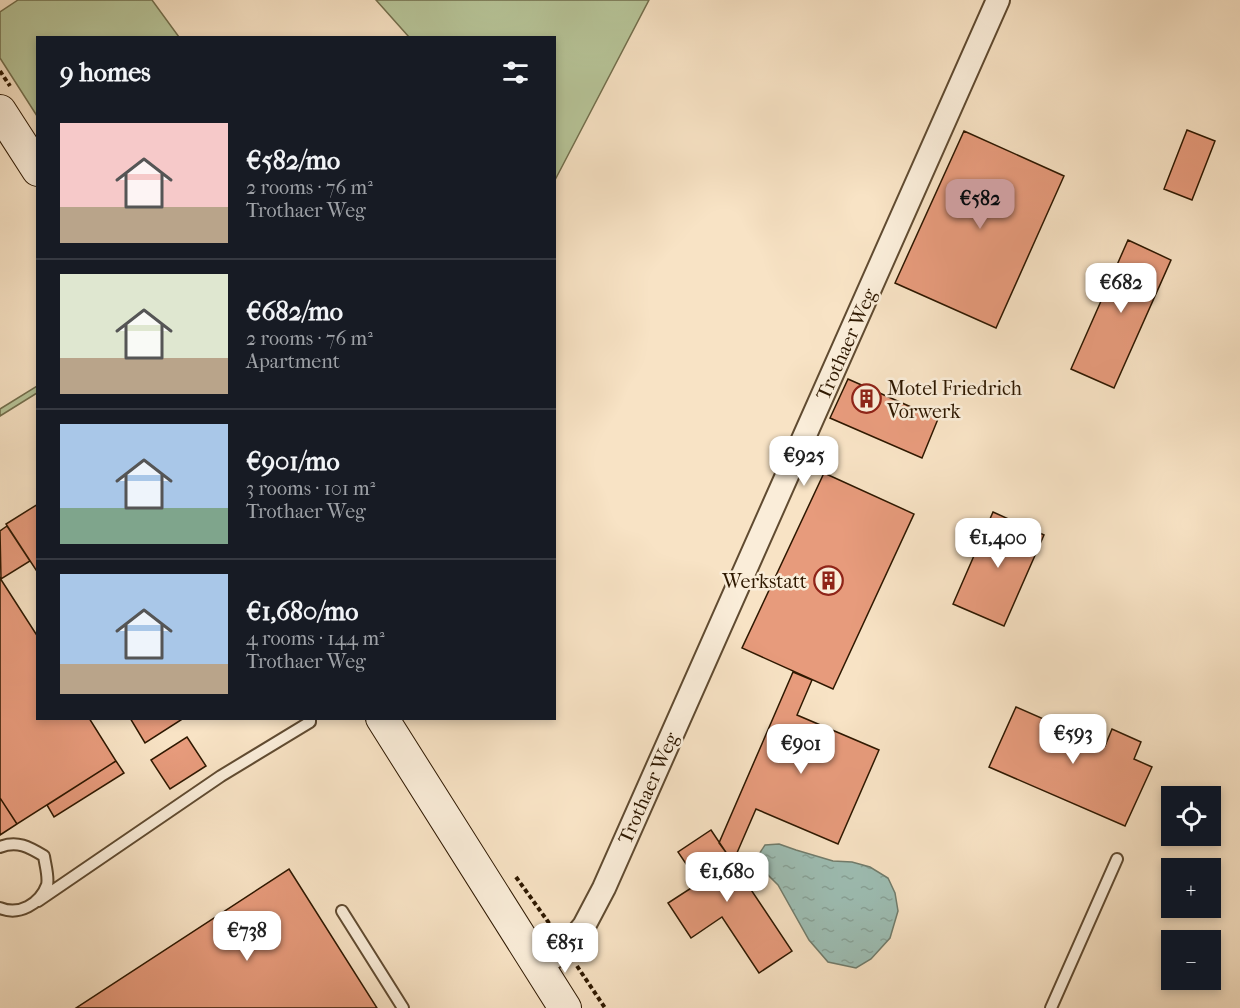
<!DOCTYPE html>
<html lang="en">
<head>
<meta charset="utf-8">
<style>
	body { margin:0; font-family:"IM FELL French Canon",serif; background:#20242c; color:#f1f3f6; height:100vh; display:flex; flex-direction:column; font-size:22px; white-space:nowrap }
	* { box-sizing:border-box; margin:0 }
	p { font-size:20px; color:#9ea1a6 }
	.icon { flex:none; width:33px; height:33px; fill:none; stroke:currentColor; stroke-width:2; stroke-linecap:round; stroke-linejoin:round }
	.map { position:relative; flex:1; overflow:hidden }
	.drawer { position:absolute; left:36px; top:36px; width:520px; height:684px; display:flex; flex-direction:column; background:#171b24; border-radius:0px; box-shadow:0 3px 9px #0003 }
	.drawer>* { flex:none }
	.buttons { position:absolute; left:1161px; top:786px; display:grid; gap:12px }
	.buttons a { display:grid; place-items:center; width:60px; height:60px; border-radius:0px; background:#171b24; box-shadow:0 3px 9px #0003; font-size:30px }
	.price { position:absolute; translate:-50% -51px; padding:0 14px; border-radius:12px; background:#fff; color:#222; font-size:20px; line-height:39px; filter:drop-shadow(0 2px 3px #0008) }
	.price::after { content:''; position:absolute; left:50%; top:36px; width:18px; height:14px; margin-left:-9px; background:inherit; clip-path:polygon(0 0,100% 0,50% 100%) }
	.price.current { background:#c59692; color:#111 }
	ul { padding:0; list-style:none }
	li { display:flex; align-items:center; gap:18px; height:150px; padding:0 24px }
	li+li { border-top:2px solid #363941 }
	li span { display:grid; place-items:center; flex:none; width:168px; height:120px; border-radius:0px; color:#555 }
	li>.icon { margin-inline-start:auto }
	span .icon { width:72px; height:72px; fill:#fffc; stroke-width:1 }
	li b { font-size:26px }
	h2 { display:flex; justify-content:space-between; align-items:center; height:72px; padding:0 24px; font-size:26px }
	.map>svg:first-child { display:block }
</style>
</head>
<body>
<div class="map">
<svg width="1240" height="1008" viewBox="0 0 1240 1008">
	<defs>
		<pattern id="water-ripples" width="26" height="14" patternUnits="userSpaceOnUse" patternTransform="scale(1.5)"><rect width="26" height="14" fill="#9dbeb4"/><path d="M2 4q2-2 4 0t4 0M15 11q2-2 4 0t4 0" fill="none" stroke="#88a399"/></pattern>
	</defs>
	<rect width="100%" height="100%" fill="#f8e3c5"/>
	<filter id="stains"><feTurbulence type="fractalNoise" baseFrequency=".00333" numOctaves="4"/><feColorMatrix values="0 0 0 0 .2 0 0 0 0 .09 0 0 0 0 .02 0 0 0 .5 -.17"/></filter>
	<radialGradient id="worn" r=".72"><stop offset=".6" stop-color="#630" stop-opacity="0"/><stop offset="1" stop-color="#630" stop-opacity=".3"/></radialGradient>
	<path fill="#b7c599" stroke="#726e4c" stroke-width="1.5" d="M18,0H152L179,37L38,38L37,116L0,58V12Z
		M376,0H649L555,180V38L409,37Z
		M37,386V393L0,416V409Z"/>
	<path fill="url(#water-ripples)" stroke="#717c6c" stroke-width="1.5" d="M779,844L796,850L833,861L852,862L870,867L888,878L895,893L898,911L890,938L871,959L856,968L828,962L809,940L778,885L768,875L762,864L759,854L765,845Z"/>
	<path fill="#e79b7c" stroke="#2e1800" stroke-width="1.5" d="M1187,130L1215,141L1192,200L1164,189Z
		M964,131L1064,176L996,328L895,283Z
		M1128,240L1171,260L1114,388L1071,369Z
		M848,379L938,419L922,458L830,418Z
		M824,473L914,514L833,689L742,648Z
		M38,504V573L6,524Z
		M993,512L1044,535L1004,626L953,604Z
		M7,526L30,561L1,579L0,531Z
		M0,578L38,637V718H89L116,761L17,824L0,798Z
		M793,672L812,680L797,715L879,750L838,844L756,809L733,862L719,843Z
		M1016,707L1105,746L1112,729L1141,742L1134,759L1152,767L1125,826L989,767Z
		M130,718H184L145,743Z
		M187,737L206,766L170,789L151,760Z
		M116,761L124,773L54,817L47,805Z
		M0,798L17,824L0,835Z
		M711,830L792,951L759,973L722,917L691,938L668,903L699,883L678,852Z
		M289,869L377,1008H76Z"/>
	<g fill="none" stroke-linecap="round" stroke-linejoin="round">
		<defs>
			<path id="service" d="M0,847C17,840 29,847 44,856C45,864 49,877 47,885C40,904 19,916 0,908
				M38,901L221,776L310,722V718
				M342,911L403,1008
				M1051,1008L1117,859"/>
			<path id="minor" d="M539,968L566,948L584,926L604,888L998,0"/>
			<path id="secondary" d="M0,111L38,170
				M382,718L565,1008"/>
		</defs>
		<use href="#service" stroke="#604b31" stroke-width="14"/>
		<use href="#minor" stroke="#604b31" stroke-width="26"/>
		<use href="#secondary" stroke="#2e1800" stroke-width="34"/>
		<path stroke="#2e1800" stroke-width="4" stroke-dasharray="4.5 3" stroke-linecap="butt" d="M0,71L10,86
			M516,877L554,930
			M577,966L605,1008"/>
		<use href="#service" stroke="#faedd9" stroke-width="10"/>
		<use href="#minor" stroke="#faedd9" stroke-width="22"/>
		<use href="#secondary" stroke="#faedd9" stroke-width="32"/>
	</g>
	<defs>
		<symbol id="building-ring" viewBox="-11 -11 22 22"><circle r="9.5" fill="#faedd9" stroke="#8f2418" stroke-width="1.5"/><path d="M-4-6H4V6H1V3H-1V6H-4ZM-2.5-4.3h1.7v1.8h-1.7ZM.8-4.3h1.7v1.8H.8ZM-2.5-1h1.7V.8h-1.7ZM.8-1h1.7V.8H.8Z" fill="#8f2418"/></symbol>
	</defs>
	<g fill-rule="evenodd">
		<use href="#building-ring" x="850" y="382" width="33" height="33"/>
		<use href="#building-ring" x="812" y="564" width="33" height="33"/>
	</g>
	<g text-anchor="middle" stroke-width="5" stroke-linejoin="round" paint-order="stroke">
		<g font-size="20" fill="#2e1800" stroke="#faedd9">
			<text transform="translate(846 344) rotate(-66)" y="7">Trothaer Weg</text>
			<text transform="translate(648 788) rotate(-66)" y="7">Trothaer Weg</text>
		</g>
		<g font-size="20" fill="#2e1800" stroke="#faedd9" text-anchor="start">
			<text x="887" y="395">Motel Friedrich<tspan x="887" dy="23">Vorwerk</tspan></text>
			<text x="807" y="588" text-anchor="end">Werkstatt</text>
		</g>
	</g>
	<rect width="100%" height="100%" filter="url(#stains)"/>
	<rect width="100%" height="100%" fill="url(#worn)"/>
</svg>
<div class="buttons">
<a><svg class="icon" aria-label="locate" viewBox="0 0 24 24"><circle cx="12" cy="12" r="6"/><path d="M12 2v4M12 18v4M2 12h4M18 12h4"/></svg></a>
<a>+</a>
<a>−</a>
</div>
<b class="price current" style="left:980px;top:230px">€582</b>
<b class="price" style="left:1121px;top:314px">€682</b>
<b class="price" style="left:804px;top:487px">€925</b>
<b class="price" style="left:998px;top:569px">€1,400</b>
<b class="price" style="left:1073px;top:765px">€593</b>
<b class="price" style="left:801px;top:775px">€901</b>
<b class="price" style="left:727px;top:903px">€1,680</b>
<b class="price" style="left:247px;top:962px">€738</b>
<b class="price" style="left:565px;top:974px">€851</b>
<section class="drawer">
<h2>9 homes<svg class="icon" aria-label="filters" viewBox="0 0 24 24"><path d="M4 7h16M4 17h16"/><circle cx="9" cy="7" r="2"/><circle cx="15" cy="17" r="2"/></svg></h2>
<ul>
<li><span style="background:linear-gradient(#f6c9c9 70%,#b9a48a 0)"><svg class="icon" aria-label="home" viewBox="0 0 24 24"><path d="M3 11l9-7 9 7M6 9v11h12V9"/></svg></span><div><b>€582/mo</b><p>2 rooms · 76 m²</p><p>Trothaer Weg</p></div></li>
<li><span style="background:linear-gradient(#dfe7d0 70%,#b9a48a 0)"><svg class="icon" aria-label="home" viewBox="0 0 24 24"><path d="M3 11l9-7 9 7M6 9v11h12V9"/></svg></span><div><b>€682/mo</b><p>2 rooms · 76 m²</p><p>Apartment</p></div></li>
<li><span style="background:linear-gradient(#a9c7e8 70%,#7fa58c 0)"><svg class="icon" aria-label="home" viewBox="0 0 24 24"><path d="M3 11l9-7 9 7M6 9v11h12V9"/></svg></span><div><b>€901/mo</b><p>3 rooms · 101 m²</p><p>Trothaer Weg</p></div></li>
<li><span style="background:linear-gradient(#a9c7e8 75%,#b9a48a 0)"><svg class="icon" aria-label="home" viewBox="0 0 24 24"><path d="M3 11l9-7 9 7M6 9v11h12V9"/></svg></span><div><b>€1,680/mo</b><p>4 rooms · 144 m²</p><p>Trothaer Weg</p></div></li>
</ul>
</section>
</div>
</body>
</html>
